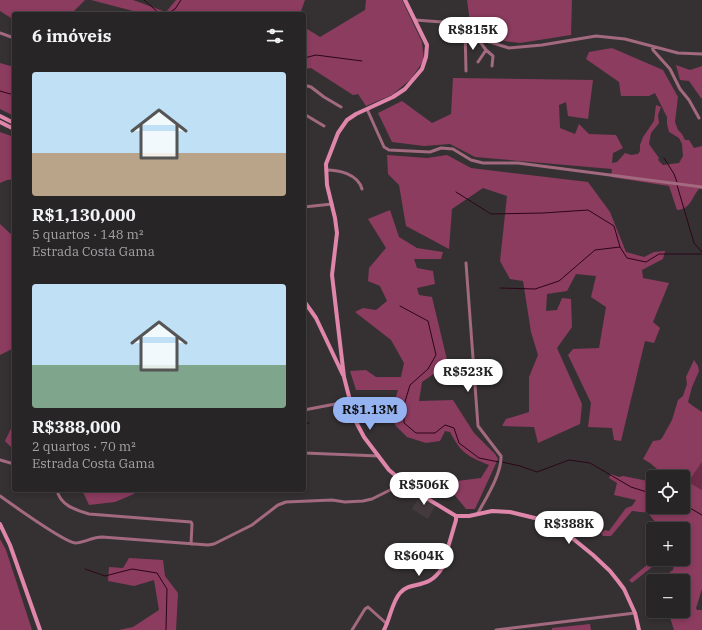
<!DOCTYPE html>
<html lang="pt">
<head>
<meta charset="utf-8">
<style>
	body { margin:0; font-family:"IBM Plex Serif",serif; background:#302d2e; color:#f1f3f6; height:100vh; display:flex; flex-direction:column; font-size:15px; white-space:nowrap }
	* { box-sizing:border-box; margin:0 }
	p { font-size:13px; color:#a5a5a7 }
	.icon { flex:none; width:22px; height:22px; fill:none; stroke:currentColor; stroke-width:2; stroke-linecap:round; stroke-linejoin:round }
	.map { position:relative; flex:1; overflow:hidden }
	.details { position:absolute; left:12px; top:12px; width:294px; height:480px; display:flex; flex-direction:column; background:#282526; border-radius:4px; box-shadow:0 2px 6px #0003,0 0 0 1px #444243 }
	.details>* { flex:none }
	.buttons { position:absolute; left:646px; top:470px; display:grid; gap:8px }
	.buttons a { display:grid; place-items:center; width:44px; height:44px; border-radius:4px; background:#282526; box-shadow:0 2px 6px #0003,0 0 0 1px #444243; font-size:20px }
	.price { position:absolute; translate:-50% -34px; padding:0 9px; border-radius:14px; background:#fff; color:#222; font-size:13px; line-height:26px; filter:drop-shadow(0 1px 2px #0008) }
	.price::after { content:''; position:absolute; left:50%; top:24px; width:12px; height:9px; margin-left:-6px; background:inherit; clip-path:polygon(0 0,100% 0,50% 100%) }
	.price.active { background:#95b2f1; color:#111 }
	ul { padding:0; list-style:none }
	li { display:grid; align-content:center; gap:8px; height:212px; padding:0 20px }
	li span { display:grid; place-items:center; height:124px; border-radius:4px; color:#555 }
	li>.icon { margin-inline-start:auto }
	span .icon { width:72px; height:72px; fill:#fffc; stroke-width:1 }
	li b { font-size:17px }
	h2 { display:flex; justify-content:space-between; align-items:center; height:48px; padding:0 20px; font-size:17px }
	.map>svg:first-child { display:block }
</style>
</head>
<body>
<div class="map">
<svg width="702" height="630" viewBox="0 0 702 630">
	<rect width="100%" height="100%" fill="#353133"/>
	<path fill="#443a3d" d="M419,497L435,506L428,519L412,509Z"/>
	<path fill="#6e2b49" d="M702,462V490L690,483L691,478Z"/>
	<path fill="#8c3c5f" d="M0,0H85L71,14H14V20L0,11Z
		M91,0H133L166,12L176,0H305L300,14H138L133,11Z
		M366,0H402L422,42L424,60L411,79L392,95L366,106L358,94L353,95L311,68L304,69V27L320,37L365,10Z
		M467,0H572L571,35L520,43L489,39L470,22Z
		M612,48L663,70L678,97L675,122L678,130L682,134L685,140H689L694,148L702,146V189H699C691,198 691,209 677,210L669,186L611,177L612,169L475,157L450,144L424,146L392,142L378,113L402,101L432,123L451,114L453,78L593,80L588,119L568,116L566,102L559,105L560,128L575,134L579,124L589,134L616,135L623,148L613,153L612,163L617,162L625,153L631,155L638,154L640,151V145L643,137L654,121L656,105L661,107L658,115L659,123L651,133L649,144L659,158L658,160L663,165L679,163L683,156L682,144L679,138L669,132L667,124V117L655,93L649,96H621L619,82L586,59L589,52Z
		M0,60V63L14,67V116L0,109Z
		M676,65L690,70L702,66V98H701L689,81L680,80Z
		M0,132L14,137V179L7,180L0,183Z
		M387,155L427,158L447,155L471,168L588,182L610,212L626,252L644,257L654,252L665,251L663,259L642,270L643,278L669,283L653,322L660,328L654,343L645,341L621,441L614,440L612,428L588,427L591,403L568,355L573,349L599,348L606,307L591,297L596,276L576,274L567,291L547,294L546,311L557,310L562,298L571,299L572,327L557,348L582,404L580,424L538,443L534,427L502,426L506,419L529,412V377L538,355L531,332L523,281L510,279L500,261L507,196L483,188L452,209L449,249L406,226L399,185L388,174Z
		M390,210L399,237L417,248L443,252L441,259H414L417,268L433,271L435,284L417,288L419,295L432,297L448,364L422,382L419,401L453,400L474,433L495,454L498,459L475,509H466L453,493L457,481L481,478L489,465C467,456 461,453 450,432L445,431L440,441L426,443L407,437L395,425L392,410L398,390H356L350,371L366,370L376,377H401L404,363L391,340L355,312L363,308L376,310L387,301L380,286L368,281L369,268L386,248L368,219Z
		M0,224L14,237V348L0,355Z
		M694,360L698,366L699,371L692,387L688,402L693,406L702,412V462L691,478L690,483L702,490V589L696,608L697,610H702V630H674L668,611H683V581H663L665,577L669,576L670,572L673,570L674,565L672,559H683V529H661L647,512C641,513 638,511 632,511L611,536H603L601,533L605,530L609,531L626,508L632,506L636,500L614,495L617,483L609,478L611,474L619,477L623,476L648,481L653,477V507H683V477H653L657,469L650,463L643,459L653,441L660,440L662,438L672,420L678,400L683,396L687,384L686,377Z
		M14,422V450L5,441Z
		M82,490H134V494L115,502L89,505Z
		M0,539L6,550L32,630H0Z
		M129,558L163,560L165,576L178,593L176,630H119L133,627L159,610L154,580L134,586L108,581L109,567L123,568Z
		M654,559H666L652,567L632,583L629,580Z
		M590,624L591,630H552V628Z"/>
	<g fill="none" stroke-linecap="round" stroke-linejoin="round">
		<path stroke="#2d0518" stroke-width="1" d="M144,0L160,14
			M167,14L175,9L181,0
			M304,58L316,55L362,61
			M0,91L14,95
			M664,158L674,174L677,182
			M677,185L694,243L702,252
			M456,192L491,214L543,213L588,210L614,226L620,247L627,258L646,262L659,254H702
			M500,288L535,289L559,281L595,250L620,247
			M400,306L428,321L436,355L428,369L410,385L404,405V423L416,433H435L445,425L454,428L459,443L479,458L499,462
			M304,423H309
			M502,462L520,466L537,472L569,460L590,463L631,487L653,494
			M683,504L702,515
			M85,569L105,576L132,569L157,573L167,589L166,630"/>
		<path stroke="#a2697f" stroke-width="3" d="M415,20L442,22L465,30L483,40L509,48L542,45L596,36L625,39L678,53L702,54
			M465,30L466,71
			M0,33L14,38
			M478,39L486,50L493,56L492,66
			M652,46L653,50L670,69L680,89L689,100L699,118
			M478,62L486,50
			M304,85L311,87L324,97L341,107
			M367,109L384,147L389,150L430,152L441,148L453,149L471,160L483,163H518L702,187
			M304,114L324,126
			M326,170C339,170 358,174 362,189
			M304,207L332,204
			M466,263L478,426L501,456C502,473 486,498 478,513
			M304,410L351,401
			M304,453L379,456
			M0,460L14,464
			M57,490C60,505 75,510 89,514L191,522L192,524L191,544
			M0,496C13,505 62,541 75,543C84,543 92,537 102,537L208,545L214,544L252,525L278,505L286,502L332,500L345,502L363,501L372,499L390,490L402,482
			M352,630L365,609L368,607L387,624
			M496,630L635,613"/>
		<path stroke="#e186ab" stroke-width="4" d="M405,0L427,45L426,57L422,69L405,89L393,97L356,114L347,120L338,133L326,164L327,185L335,218L337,233L332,275L344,377L355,420L364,437L389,470L413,490L456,516H469L492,511L510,512L539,519L566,533L593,555L610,571L618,581L624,589L635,613L639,630
			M0,116L14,123
			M0,122L14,129
			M304,301L316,318L343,375
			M0,524L10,545L40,630
			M384,630C390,619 392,602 400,593C411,580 428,591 442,568L456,520V516"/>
	</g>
</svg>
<div class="buttons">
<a><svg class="icon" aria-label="locate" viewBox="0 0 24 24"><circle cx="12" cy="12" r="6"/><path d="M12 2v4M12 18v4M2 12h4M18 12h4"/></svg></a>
<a>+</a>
<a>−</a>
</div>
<b class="price" style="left:473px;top:51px">R$815K</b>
<b class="price" style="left:468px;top:393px">R$523K</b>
<b class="price active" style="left:370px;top:431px">R$1.13M</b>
<b class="price" style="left:424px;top:506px">R$506K</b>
<b class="price" style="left:569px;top:545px">R$388K</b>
<b class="price" style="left:419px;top:577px">R$604K</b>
<section class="details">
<h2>6 imóveis<svg class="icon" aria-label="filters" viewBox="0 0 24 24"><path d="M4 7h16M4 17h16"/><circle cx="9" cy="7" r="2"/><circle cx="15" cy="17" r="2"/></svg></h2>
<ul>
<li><span style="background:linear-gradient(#bfe0f5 65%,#b9a48a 0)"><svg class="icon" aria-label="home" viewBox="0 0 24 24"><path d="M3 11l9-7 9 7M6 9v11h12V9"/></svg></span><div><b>R$1,130,000</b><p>5 quartos · 148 m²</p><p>Estrada Costa Gama</p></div></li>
<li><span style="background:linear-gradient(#bfe0f5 65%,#7fa58c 0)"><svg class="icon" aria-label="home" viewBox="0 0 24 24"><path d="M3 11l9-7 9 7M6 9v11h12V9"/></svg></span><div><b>R$388,000</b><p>2 quartos · 70 m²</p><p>Estrada Costa Gama</p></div></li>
</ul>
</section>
</div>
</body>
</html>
